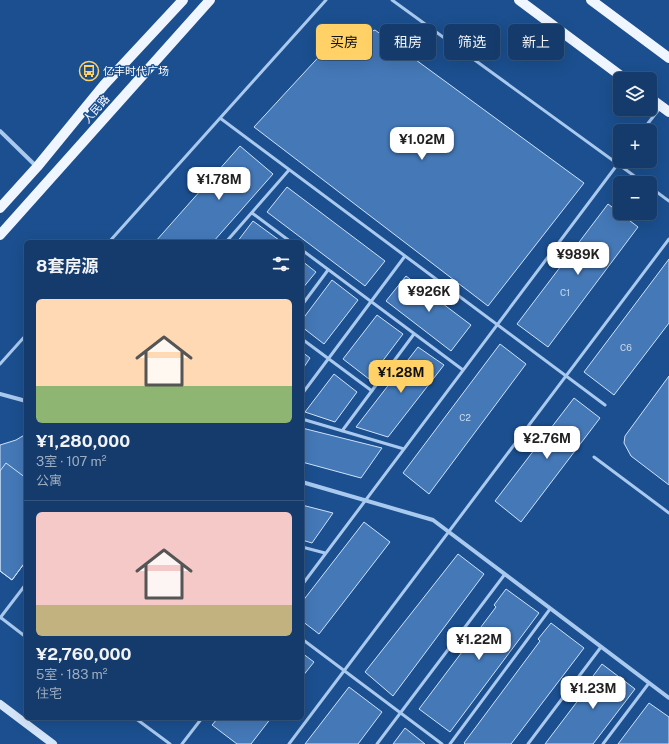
<!DOCTYPE html>
<html lang="zh">
<head>
<meta charset="utf-8">
<style>
	body { margin:0; font-family:"Public Sans","Noto Sans SC",sans-serif; background:#214673; color:#f1f3f6; height:100vh; display:flex; flex-direction:column; font-size:15px; white-space:nowrap }
	* { box-sizing:border-box; margin:0 }
	p { font-size:13px; color:#9dadc1 }
	.icon { flex:none; width:22px; height:22px; fill:none; stroke:currentColor; stroke-width:2; stroke-linecap:round; stroke-linejoin:round }
	.map { position:relative; flex:1; overflow:hidden }
	.sheet { position:absolute; left:24px; top:240px; width:280px; height:480px; display:flex; flex-direction:column; background:#143b6b; border-radius:6px; box-shadow:0 4px 16px #0002,0 0 0 1px #33557e }
	.sheet>* { flex:none }
	.banner { position:absolute; left:316px; top:24px; width:293px; height:36px; display:flex; gap:8px }
	.tools { position:absolute; left:613px; top:72px; display:grid; gap:8px }
	.tools a { display:grid; place-items:center; width:44px; height:44px; border-radius:6px; background:#143b6b; box-shadow:0 4px 16px #0002,0 0 0 1px #33557e; font-size:20px }
	.price { position:absolute; translate:-50% -34px; padding:0 9px; border-radius:8px; background:#fff; color:#222; font-size:13px; line-height:26px; filter:drop-shadow(0 1px 2px #0008) }
	.price::after { content:''; position:absolute; left:50%; top:24px; width:12px; height:9px; margin-left:-6px; background:inherit; clip-path:polygon(0 0,100% 0,50% 100%) }
	.price.on { background:#ffd166; color:#111 }
	ul { padding:0; list-style:none }
	li { display:grid; align-content:center; gap:8px; height:212px; padding:0 12px }
	li+li { border-top:1px solid #33557e }
	li span { display:grid; place-items:center; height:124px; border-radius:6px; color:#555 }
	li>.icon { margin-inline-start:auto }
	span .icon { width:72px; height:72px; fill:#fffc; stroke-width:1 }
	li b { font-size:17px }
	h2 { display:flex; justify-content:space-between; align-items:center; height:48px; padding:0 12px; font-size:17px }
	.tag { padding:0 14px; border-radius:6px; background:#143b6b; box-shadow:0 4px 16px #0002,0 0 0 1px #33557e; font-size:14px; line-height:36px }
	.tag.on { background:#ffd166; color:#111 }
	.map>svg:first-child { display:block }
</style>
</head>
<body>
<div class="map">
<svg width="669" height="744" viewBox="0 0 669 744">
	<rect width="100%" height="100%" fill="#1b4f8f"/>
	<path fill="#4478b7" stroke="#cfe3fa" d="M375,30L584,183L488,306L254,127L326,49Z
		M240,146L273,174L213,242H155Z
		M287,187L385,261L365,286L267,212Z
		M608,204L638,227L548,347L517,324Z
		M253,221L279,240L277,242H237Z
		M669,259V323L614,395L584,372Z
		M302,261L316,272L302,289Z
		M406,276L471,325L451,351L386,301Z
		M332,280L358,300L324,344L302,327V320Z
		M377,315L403,334L369,379L343,359Z
		M500,344L526,364L429,494L403,473Z
		M418,347L444,365L388,437L356,427Z
		M302,352L310,358L302,370Z
		M334,374L357,392L335,422L305,412Z
		M669,376V485L631,456L624,443L625,436Z
		M574,398L600,418L521,522L495,501Z
		M302,428L382,448L361,478L302,462Z
		M26,434V561L12,580L0,571V445L16,440Z
		M6,463L26,478V561L12,580L0,571V471Z
		M302,505L333,513L312,543L302,540Z
		M364,522L390,542L319,634L302,621V602Z
		M458,554L484,574L393,696L365,672Z
		M506,589L539,613L450,732L419,709L496,607L494,605Z
		M551,623L584,648L511,744H465L464,743L540,641L538,639Z
		M302,653L314,662L302,677Z
		M602,664L635,689L593,744H545L592,682L590,680Z
		M349,687L382,712L358,744H305Z
		M649,703L669,717V744H618Z
		M218,718H271L251,744H237L212,725Z
		M405,728L425,744H393Z"/>
	<g fill="none" stroke-linecap="round" stroke-linejoin="round">
		<path stroke="#a9c9ee" stroke-width="3" d="M392,0L644,183
			M220,118L605,405
			M642,131L660,108
			M650,187L669,201
			M252,213L291,242
			M109,242L326,0
			M226,242L289,170
			M302,250L463,370
			M302,305L328,270
			M302,339L372,391
			M0,364L26,335
			M302,394L405,256
			M302,419L404,449
			M342,431L414,334
			M594,457L669,513
			M302,547L325,553
			M302,585L620,161
			M0,617L26,637
			M0,618L26,584
			M302,639L442,744
			M135,718L170,744
			M182,744L202,718
			M289,744L669,239
			M377,744L505,574
			M450,744L550,609
			M528,744L601,647
			M603,744L649,683"/>
		<path stroke="#a9c9ee" stroke-width="4" d="M0,131L37,167
			M0,394L26,401
			M302,482L433,520L669,698"/>
		<path stroke="#d6e6fa" stroke-width="8" d="M0,704L53,744"/>
		<path stroke="#f0f6ff" stroke-width="10" d="M519,0L625,79
			M591,0L669,58
			M650,98L669,112
			M0,208L37,167L104,85L183,0
			M0,235L210,0"/>
	</g>
	<defs>
		<symbol id="bus-ring" viewBox="-11 -11 22 22"><circle r="9.5" fill="#1b4f8f" stroke="#ffd166" stroke-width="1.5"/><path d="M-5-6H5V4H4V6H2V4H-2V6H-4V4H-5ZM-3.5-4V0h7V-4ZM-3.5 1.2v1.5H-2V1.2ZM2 1.2v1.5H3.5V1.2Z" fill="#ffd166"/></symbol>
	</defs>
	<g fill-rule="evenodd">
		<use href="#bus-ring" x="78" y="60" width="22" height="22"/>
	</g>
	<g text-anchor="middle" stroke-width="3" stroke-linejoin="round" paint-order="stroke">
		<g font-size="9" fill="#d0dded">
			<text x="565" y="296">C1</text>
			<text x="626" y="351">C6</text>
			<text x="465" y="421">C2</text>
		</g>
		<g font-size="11" fill="#fff" stroke="#1b4f8f" text-anchor="start">
			<text x="103" y="75">亿丰时代广场</text>
		</g>
		<g font-size="11" fill="#fff" stroke="#1b4f8f">
			<text transform="translate(96 109) rotate(-48)" y="4">人民路</text>
		</g>
	</g>
</svg>
<div class="tools">
<a><svg class="icon" aria-label="layers" viewBox="0 0 24 24"><path d="M12 4l9 5-9 5-9-5zM3 14l9 5 9-5"/></svg></a>
<a>+</a>
<a>−</a>
</div>
<b class="price" style="left:422px;top:161px">¥1.02M</b>
<b class="price" style="left:219px;top:201px">¥1.78M</b>
<b class="price" style="left:578px;top:276px">¥989K</b>
<b class="price" style="left:429px;top:313px">¥926K</b>
<b class="price on" style="left:401px;top:394px">¥1.28M</b>
<b class="price" style="left:547px;top:460px">¥2.76M</b>
<b class="price" style="left:479px;top:661px">¥1.22M</b>
<b class="price" style="left:593px;top:710px">¥1.23M</b>
<div class="banner">
<a class="tag on">买房</a>
<a class="tag">租房</a>
<a class="tag">筛选</a>
<a class="tag">新上</a>
</div>
<section class="sheet">
<h2>8套房源<svg class="icon" aria-label="filters" viewBox="0 0 24 24"><path d="M4 7h16M4 17h16"/><circle cx="9" cy="7" r="2"/><circle cx="15" cy="17" r="2"/></svg></h2>
<ul>
<li><span style="background:linear-gradient(#ffd9b3 70%,#8fb573 0)"><svg class="icon" aria-label="home" viewBox="0 0 24 24"><path d="M3 11l9-7 9 7M6 9v11h12V9"/></svg></span><div><b>¥1,280,000</b><p>3室 · 107 m²</p><p>公寓</p></div></li>
<li><span style="background:linear-gradient(#f6c9c9 75%,#c2b280 0)"><svg class="icon" aria-label="home" viewBox="0 0 24 24"><path d="M3 11l9-7 9 7M6 9v11h12V9"/></svg></span><div><b>¥2,760,000</b><p>5室 · 183 m²</p><p>住宅</p></div></li>
</ul>
</section>
</div>
</body>
</html>
